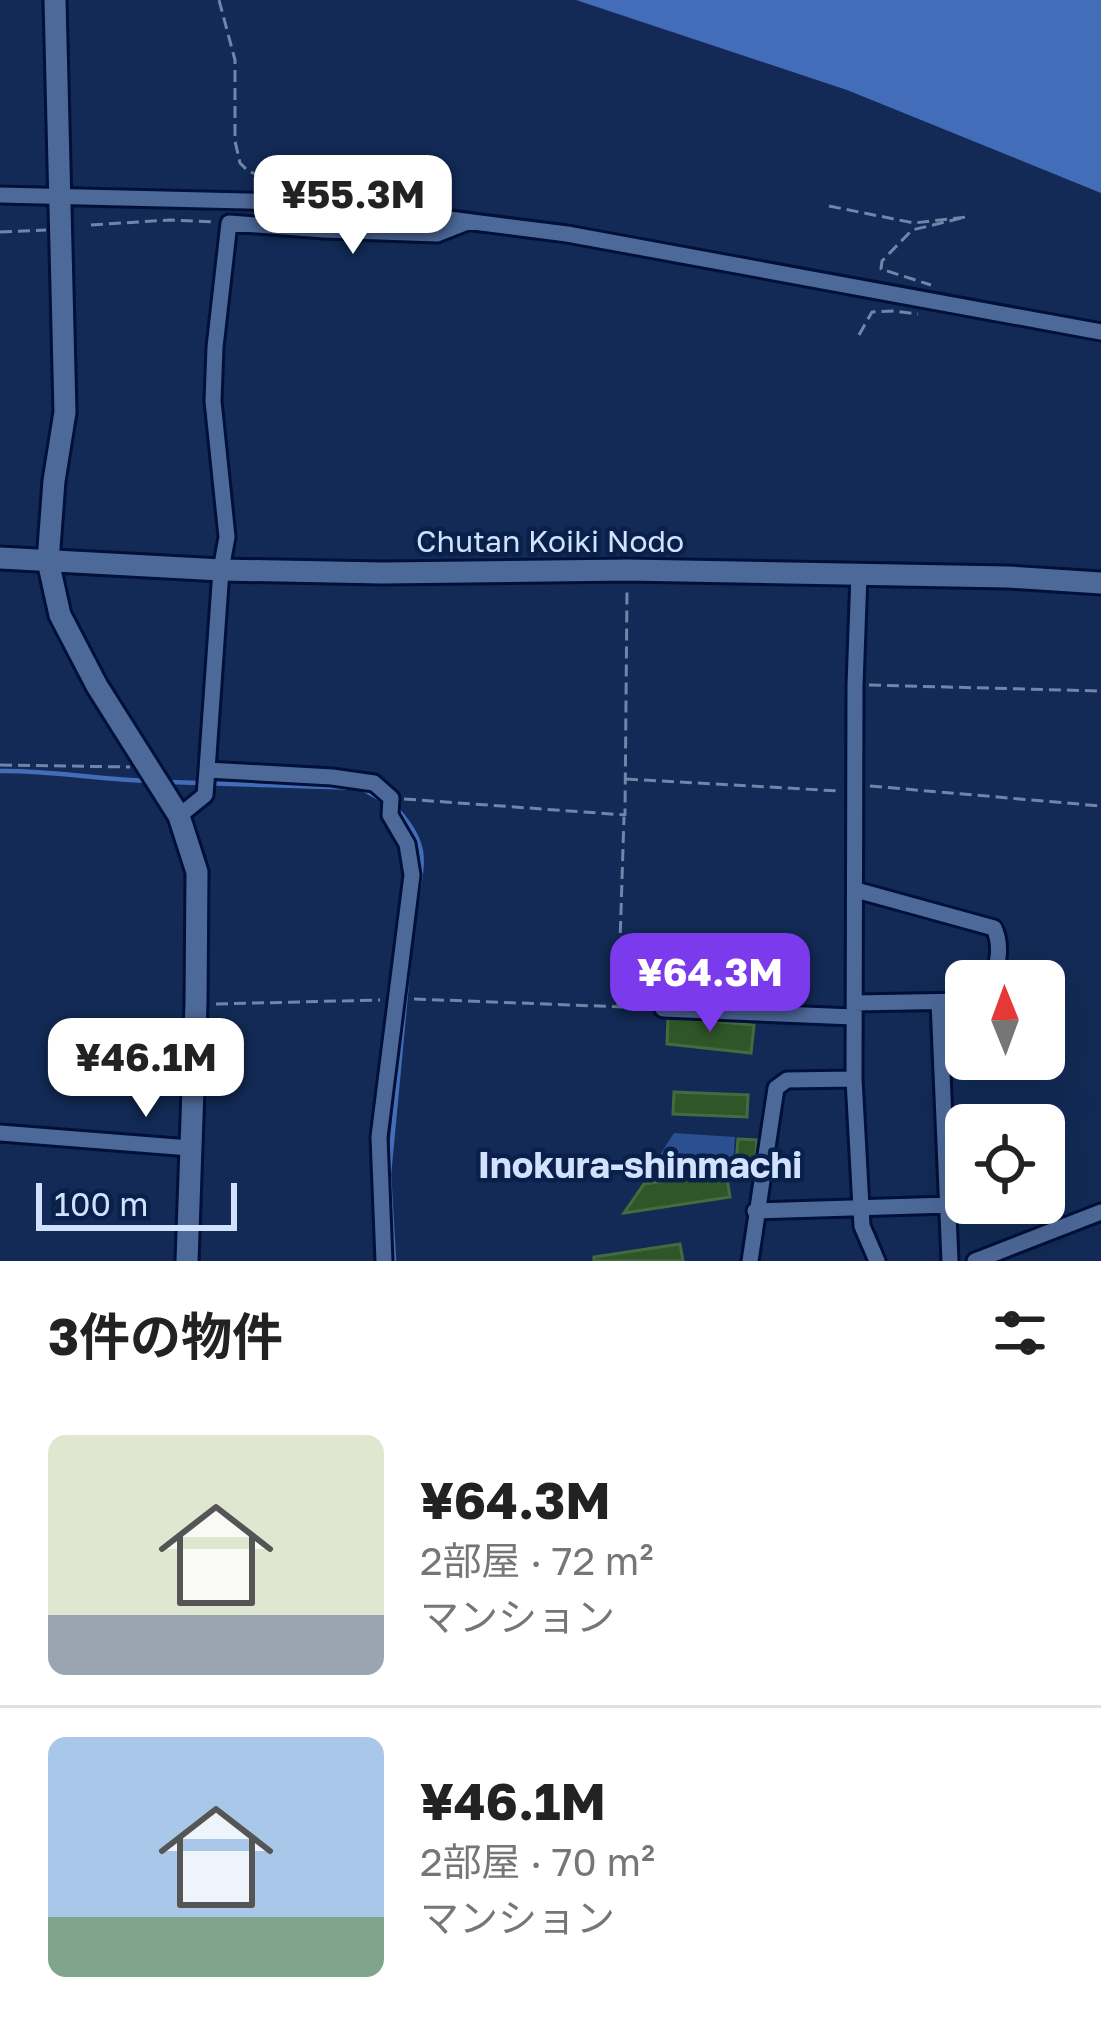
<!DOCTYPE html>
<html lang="ja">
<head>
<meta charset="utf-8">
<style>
	body { margin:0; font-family:"Golos Text","Noto Sans JP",sans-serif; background:#f2f2f2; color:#222; height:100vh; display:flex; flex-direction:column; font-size:45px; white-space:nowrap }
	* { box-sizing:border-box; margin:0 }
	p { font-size:39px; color:#767676 }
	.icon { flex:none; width:66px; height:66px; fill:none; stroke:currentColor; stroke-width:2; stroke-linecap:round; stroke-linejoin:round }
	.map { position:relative; height:1261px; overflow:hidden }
	.panel { display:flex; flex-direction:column; background:#fff; flex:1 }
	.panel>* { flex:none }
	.needle { width:78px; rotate:359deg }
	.controls { position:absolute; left:945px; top:960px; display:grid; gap:24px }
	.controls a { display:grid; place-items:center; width:120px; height:120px; border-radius:18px; background:#fff; box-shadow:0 12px 48px #0002; font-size:60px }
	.scale { position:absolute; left:36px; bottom:30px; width:201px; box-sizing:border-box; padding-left:12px; border:6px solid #d2e2fe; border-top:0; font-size:33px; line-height:42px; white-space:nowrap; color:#d2e2fe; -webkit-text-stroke:9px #09204a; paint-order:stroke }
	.price { position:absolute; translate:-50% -102px; padding:0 27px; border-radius:24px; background:#fff; color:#222; font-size:39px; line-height:78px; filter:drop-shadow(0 3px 6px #0008) }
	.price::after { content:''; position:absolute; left:50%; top:72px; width:36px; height:27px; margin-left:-18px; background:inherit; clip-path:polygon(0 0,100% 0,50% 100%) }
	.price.current { background:#7c3aed; color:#fff }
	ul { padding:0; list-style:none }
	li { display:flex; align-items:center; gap:36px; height:300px; padding:0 48px }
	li+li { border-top:3px solid #e0e0e0 }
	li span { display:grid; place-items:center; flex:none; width:336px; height:240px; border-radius:18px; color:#555 }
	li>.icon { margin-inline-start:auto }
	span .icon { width:144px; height:144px; fill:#fffc; stroke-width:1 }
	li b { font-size:51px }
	h2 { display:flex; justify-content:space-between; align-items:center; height:144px; padding:0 48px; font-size:51px }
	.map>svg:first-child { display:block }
</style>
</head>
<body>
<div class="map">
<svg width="1101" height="1261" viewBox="0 0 1101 1261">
	<rect width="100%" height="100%" fill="#122a55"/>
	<path fill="#2b4f91" d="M674,1133L735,1137L733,1167L645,1178Z"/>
	<path fill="#436db8" d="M576,0H1101V193L847,90Z"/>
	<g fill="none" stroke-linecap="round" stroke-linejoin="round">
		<path stroke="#436db8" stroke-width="4.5" d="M0,771C50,770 100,780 151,781
			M168,782L361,788L387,803
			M397,809C428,844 424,859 416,903
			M394,1261L389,1174L410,950"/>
	</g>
	<path fill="#2f5629" stroke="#446b3e" stroke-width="3" d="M668,1017L754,1025L751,1053L667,1044Z
		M674,1092L748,1095L747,1117L673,1114Z
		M738,1139L757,1140L755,1163L736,1162Z
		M726,1172L730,1197L624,1213L644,1184Z
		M680,1244L683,1261H594V1257Z"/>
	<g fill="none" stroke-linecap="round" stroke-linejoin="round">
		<defs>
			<path id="street" d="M0,195L289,202L395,212L567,234L1101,332
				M859,574L855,685L854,1079L862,1226L877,1261
				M207,770L332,777L374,783L391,798L390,815L407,844L412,875L379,1137L384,1261
				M179,816L205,795L207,770L221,570L227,537L213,401L215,347L229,223L324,230L437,234L465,223
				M856,890L994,928C1002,945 998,963 993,981
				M939,1002L950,1261
				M854,1003L966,1001
				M663,1009L854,1017
				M0,1133L190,1148
				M755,1211L949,1205
				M750,1261L776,1088L787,1080L854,1079
				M975,1261L1101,1212"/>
			<path id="secondary" d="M55,0L65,412L54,481L48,561L60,615L97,686L179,816L197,872L196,1003L187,1261
				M0,558L221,570L383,573L628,570L1008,577L1101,583"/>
		</defs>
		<use href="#street" stroke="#001039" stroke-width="21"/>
		<use href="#secondary" stroke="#001039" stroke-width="27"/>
		<path stroke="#7185a8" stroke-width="3" stroke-dasharray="12 6" stroke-linecap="butt" d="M219,0L235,60V141L240,163L248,171L266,178L361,188L392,196
			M829,206L914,223L966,217L912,230L882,261L881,269L931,285
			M91,225L170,220L215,222
			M0,232L46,230
			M859,335L872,312L894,311L918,314
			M869,685L1101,691
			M0,765L130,767
			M626,779L839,791
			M870,786L1101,806
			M404,799L625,815L627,590
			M414,999L650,1008
			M216,1004L380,1000
			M618,1005L624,817"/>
		<use href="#street" stroke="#4d6999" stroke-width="15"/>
		<use href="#secondary" stroke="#4d6999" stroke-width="21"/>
	</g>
	<g text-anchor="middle" stroke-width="9" stroke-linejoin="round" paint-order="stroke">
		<g font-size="30" fill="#d2e2fe" stroke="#09204a">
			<text x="550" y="552">Chutan Koiki Nodo</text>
		</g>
		<g font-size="36" font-weight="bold" fill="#d2e2fe" stroke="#09204a">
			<text x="640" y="1178">Inokura-shinmachi</text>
		</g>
	</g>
</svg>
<div class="controls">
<a><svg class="needle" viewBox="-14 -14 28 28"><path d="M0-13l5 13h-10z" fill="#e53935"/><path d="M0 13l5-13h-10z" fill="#767676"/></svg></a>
<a><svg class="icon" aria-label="locate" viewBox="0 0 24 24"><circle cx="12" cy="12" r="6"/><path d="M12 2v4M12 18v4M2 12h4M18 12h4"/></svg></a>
</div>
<div class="scale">100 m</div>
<b class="price" style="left:353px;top:257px">¥55.3M</b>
<b class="price current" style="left:710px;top:1035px">¥64.3M</b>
<b class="price" style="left:146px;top:1120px">¥46.1M</b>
</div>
<section class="panel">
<h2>3件の物件<svg class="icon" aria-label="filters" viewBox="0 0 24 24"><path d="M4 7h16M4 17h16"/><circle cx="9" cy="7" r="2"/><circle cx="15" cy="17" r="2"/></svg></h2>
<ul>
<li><span style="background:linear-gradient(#dfe7d0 75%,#9aa5b1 0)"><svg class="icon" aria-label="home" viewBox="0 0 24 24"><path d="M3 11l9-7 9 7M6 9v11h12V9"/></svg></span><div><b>¥64.3M</b><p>2部屋 · 72 m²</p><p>マンション</p></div></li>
<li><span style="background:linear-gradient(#a9c7e8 75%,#7fa58c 0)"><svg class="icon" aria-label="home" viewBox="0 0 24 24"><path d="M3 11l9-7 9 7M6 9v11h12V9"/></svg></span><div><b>¥46.1M</b><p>2部屋 · 70 m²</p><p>マンション</p></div></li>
</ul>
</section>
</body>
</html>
